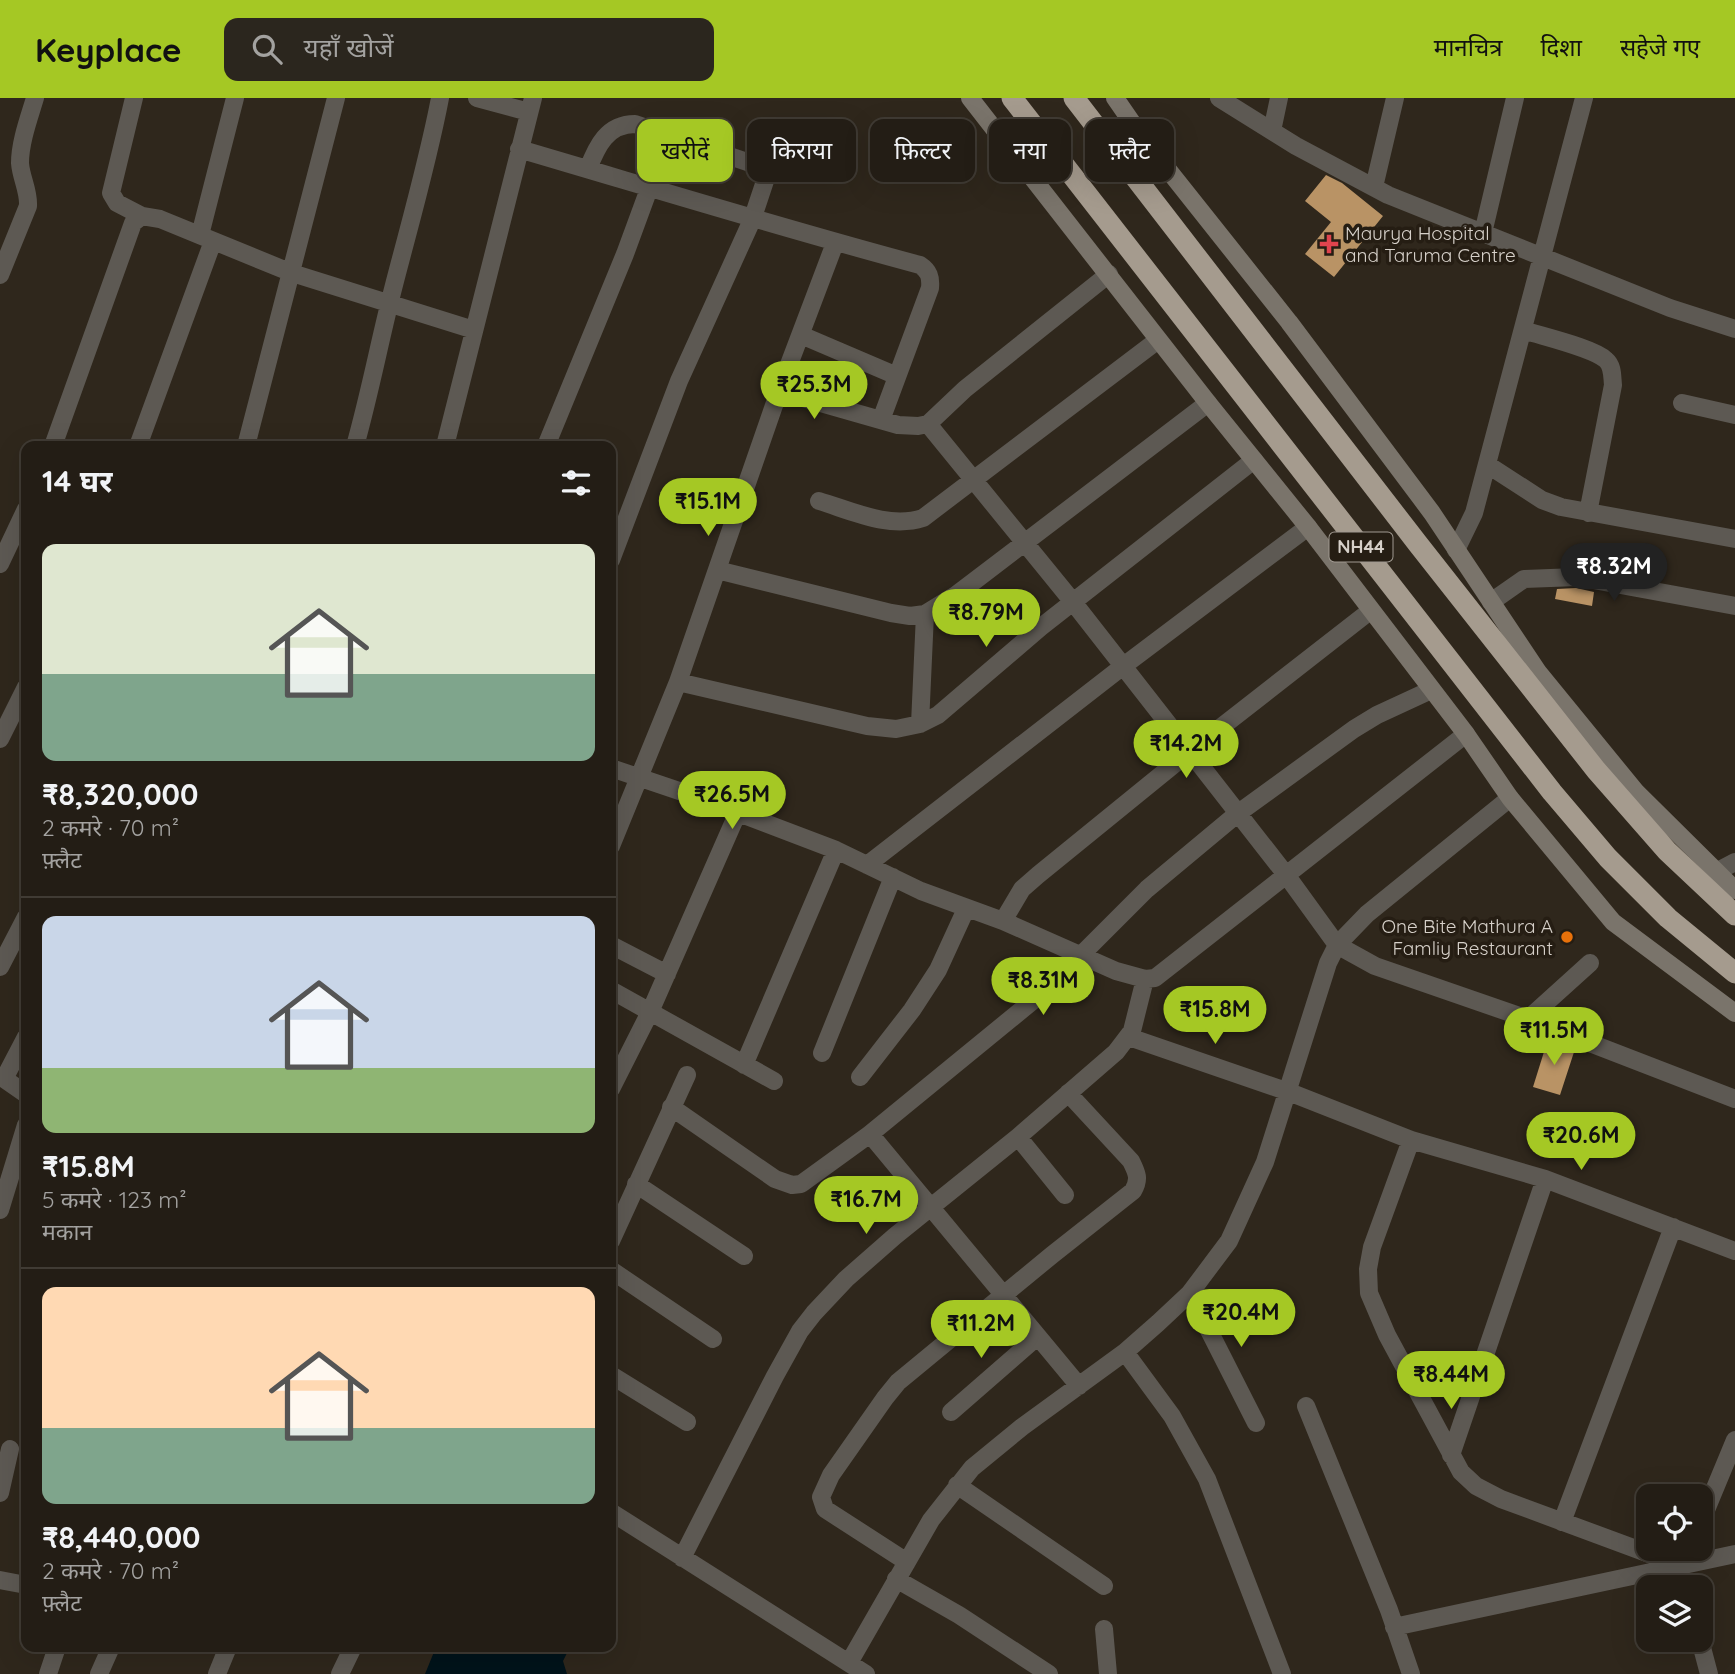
<!DOCTYPE html>
<html lang="hi">
<head>
<meta charset="utf-8">
<style>
	body { margin:0; font-family:Quicksand,"Noto Sans Devanagari",sans-serif; background:#2b261e; color:#f1f3f6; height:100vh; display:flex; flex-direction:column; font-size:26px; white-space:nowrap }
	* { box-sizing:border-box; margin:0 }
	p { font-size:23px; color:#a3a2a0 }
	.icon { flex:none; width:38px; height:38px; fill:none; stroke:currentColor; stroke-width:2; stroke-linecap:round; stroke-linejoin:round }
	.map { position:relative; flex:1; overflow:hidden }
	.details { position:absolute; left:21px; top:343px; width:595px; height:1211px; display:flex; flex-direction:column; background:#231d15; border-radius:14px; box-shadow:0 7px 28px #0002,0 0 0 2px #403b34 }
	.details>* { flex:none }
	.top-card { position:absolute; left:637px; top:21px; width:665px; height:63px; display:flex; gap:14px }
	.tools { position:absolute; left:1636px; top:1386px; display:grid; gap:14px }
	.tools a { display:grid; place-items:center; width:77px; height:77px; border-radius:14px; background:#231d15; box-shadow:0 7px 28px #0002,0 0 0 2px #403b34; font-size:35px }
	.price { position:absolute; translate:-50% -60px; padding:0 16px; border-radius:24px; background:#a5c824; color:#111; font-size:23px; line-height:46px; filter:drop-shadow(0 2px 4px #0008) }
	.price::after { content:''; position:absolute; left:50%; top:42px; width:21px; height:16px; margin-left:-10px; background:inherit; clip-path:polygon(0 0,100% 0,50% 100%) }
	.price.active { background:#222; color:#fff }
	ul { padding:0; list-style:none }
	li { display:grid; align-content:center; gap:14px; height:371px; padding:0 21px }
	li+li { border-top:2px solid #403b34 }
	li span { display:grid; place-items:center; height:217px; border-radius:14px; color:#555 }
	li>.icon { margin-inline-start:auto }
	span .icon { width:126px; height:126px; fill:#fffc; stroke-width:1 }
	li b { font-size:30px }
	h2 { display:flex; justify-content:space-between; align-items:center; height:84px; padding:0 21px; font-size:30px }
	.pill { padding:0 24px; border-radius:14px; background:#231d15; box-shadow:0 7px 28px #0002,0 0 0 2px #403b34; font-size:24px; line-height:63px }
	.pill.active { background:#a5c824; color:#111 }
	header { display:flex; align-items:center; gap:42px; box-sizing:border-box; height:98px; padding:0 35px; background:#a5c824; color:#111 }
	header strong { font-size:33px }
	nav { display:flex; gap:38px; margin-inline-start:auto; font-size:24px }
	.search { width:490px; height:63px; background:#2b261e; display:flex; align-items:center; gap:18px; box-sizing:border-box; padding:0 24px; border-radius:14px; color:#a3a2a0; font-size:26px }
	.map>svg:first-child { display:block }
</style>
</head>
<body>
<header>
<strong>Keyplace</strong>
<div class="search"><svg class="icon" aria-label="search" viewBox="0 0 24 24"><circle cx="10" cy="10" r="6"/><path d="M15 15l6 6"/></svg>यहाँ खोजें</div>
<nav><a>मानचित्र</a><a>दिशा</a><a>सहेजे गए</a></nav>
</header>
<div class="map">
<svg width="1735" height="1576" viewBox="0 0 1735 1576">
	<rect width="100%" height="100%" fill="#2f271c"/>
	<path fill="#01131a" d="M436,1549H570L563,1563L567,1576H425Z"/>
	<path fill="#b99365" d="M1326,77L1342,85L1383,118L1334,179L1305,156L1331,124L1305,103Z
		M1576,490L1594,494L1592,508L1555,501L1557,491Z
		M1548,941L1575,951L1560,997L1533,989Z"/>
	<g fill="none" stroke-linecap="round" stroke-linejoin="round">
		<path stroke="#5d5953" stroke-width="18" d="M134,0L111,95L117,105L142,118
			M477,0L529,14
			M1219,0L1296,48L1388,97L1670,210L1735,231
			M1272,33L1279,0
			M519,51C652,90 785,131 920,167C929,173 931,179 930,190L881,322
			M588,71C597,48 607,26 635,26L756,67L765,74L766,80L752,122L679,283L611,462
			M1374,89L1395,0
			M1483,135L1515,0
			M200,137L235,0
			M0,177L28,108C29,93 21,80 20,65C20,44 29,20 35,0
			M1523,232C1541,238 1594,250 1606,262C1613,268 1612,278 1613,287L1588,415
			M801,237L897,278
			M779,293L898,327L918,328L928,326L965,291L1109,176
			M1682,305L1735,317
			M928,326L1073,504L1287,778L1337,847L1375,868L1528,921
			M53,348L133,125L142,118L160,121L292,175L474,232
			M138,348L213,143
			M246,348L336,0
			M355,348C370,295 380,241 394,187C410,125 428,63 440,0
			M445,348L533,0
			M546,348L625,156L650,88
			M1488,367L1542,402L1561,409L1735,441
			M819,403C852,413 889,431 923,420L1158,242
			M1456,452L1474,415L1584,0
			M0,466L26,411
			M717,472L891,515L910,518L925,516L956,497L1208,305
			M1491,504L1524,481L1577,479L1735,508
			M678,584L867,628L896,631L920,626L938,617L1041,529L1254,362
			M920,626L925,516
			M0,641L26,589
			M611,670L694,698L836,752L921,793L1003,823L1116,873L1145,881L1155,880L1466,636
			M611,748L678,584L779,293L835,145
			M867,767L1122,569L1308,429
			M1716,774L1735,764
			M1003,823L1022,791L1038,777L1188,655L1370,513
			M611,847L667,876
			M1590,865L1528,921L1735,1001
			M0,869L26,819
			M611,892L774,983
			M1129,939L1289,994L1411,1042L1545,1081L1735,1153
			M822,955L893,779
			M744,967L836,752
			M0,978L26,996
			M860,979L912,912L938,872L966,811
			M4,981L26,939
			M611,991L650,914L738,714
			M671,1009L775,1081L792,1087L801,1086L870,1036L1046,892L1147,791L1237,716L1354,631L1377,617L1431,592
			M870,1036L1079,1288
			M1018,1039L1065,1097
			M1411,1042L1372,1149L1368,1171L1369,1195L1387,1237L1461,1374L1476,1388L1501,1401L1682,1468
			M636,1086L744,1158
			M0,1112L26,1027
			M611,1143L687,977
			M611,1172L713,1241
			M1190,1195L1256,1325
			M1125,1254L1172,1318L1207,1381L1282,1576
			M611,1277L687,1324
			M1306,1308L1389,1512L1411,1576
			M951,1314L1037,1239
			M1451,1357L1545,1081
			M957,1387L1104,1488
			M0,1395L10,1351
			M611,1414L866,1576
			M1562,1424L1673,1129
			M1701,1424L1735,1342
			M682,1460L775,1278L800,1233L814,1215L846,1181L895,1138L1018,1039L1116,954L1132,933L1145,881
			M907,1464L825,1411L821,1399L831,1377L885,1300L898,1284L1052,1157L1133,1093C1140,1081 1137,1075 1131,1063L1068,995
			M896,1481L959,1517L1049,1576
			M0,1482L26,1487
			M1688,1489L1682,1468L1690,1451
			M1394,1529L1735,1456
			M1104,1531L1108,1576
			M1700,1542L1709,1576
			M850,1563L931,1422L972,1370L1022,1329L1125,1254L1158,1225L1190,1195L1229,1143L1265,1064L1328,865L1337,847L1367,816L1510,700
			M48,1576L57,1549
			M99,1576L111,1549
			M217,1576L228,1549
			M340,1576L353,1549"/>
		<path stroke="#7a746b" stroke-width="18" d="M970,0L1208,305L1308,429L1466,636L1510,700L1613,824L1735,915
			M1115,0L1142,39L1289,224L1432,415L1538,574L1636,694L1735,792"/>
		<path stroke="#a59b8e" stroke-width="21" d="M1012,0L1552,694L1608,760L1668,820L1735,875
			M1074,0L1418,446L1596,672L1667,753L1735,817"/>
	</g>
	<path fill="#e0444e" stroke="#251d13" stroke-width="2.5" d="M1325.5 135.5h7v7h7v7h-7v7h-7v-7h-7v-7h7z"/>
	<circle fill="#e8710a" stroke="#251d13" stroke-width="2.5" cx="1567" cy="839" r="7"/>
	<g text-anchor="middle" stroke-width="7" stroke-linejoin="round" paint-order="stroke">
		<rect fill="#251d13" stroke="#a19a92" stroke-width="2" x="1329.5" y="434.5" width="63" height="29" rx="5"/>
		<g font-size="18" font-weight="bold" fill="#d6d0c9">
			<text x="1361" y="455">NH44</text>
		</g>
		<g font-size="19" fill="#d6d0c9" stroke="#251d13" text-anchor="start">
			<text x="1345" y="142">Maurya Hospital<tspan x="1345" dy="22">and Taruma Centre</tspan></text>
			<text x="1553" y="835" text-anchor="end">One Bite Mathura A<tspan x="1553" dy="22">Famliy Restaurant</tspan></text>
		</g>
	</g>
</svg>
<div class="tools">
<a><svg class="icon" aria-label="locate" viewBox="0 0 24 24"><circle cx="12" cy="12" r="6"/><path d="M12 2v4M12 18v4M2 12h4M18 12h4"/></svg></a>
<a><svg class="icon" aria-label="layers" viewBox="0 0 24 24"><path d="M12 4l9 5-9 5-9-5zM3 14l9 5 9-5"/></svg></a>
</div>
<b class="price" style="left:814px;top:323px">₹25.3M</b>
<b class="price" style="left:708px;top:440px">₹15.1M</b>
<b class="price active" style="left:1614px;top:505px">₹8.32M</b>
<b class="price" style="left:986px;top:551px">₹8.79M</b>
<b class="price" style="left:1186px;top:682px">₹14.2M</b>
<b class="price" style="left:732px;top:733px">₹26.5M</b>
<b class="price" style="left:1043px;top:919px">₹8.31M</b>
<b class="price" style="left:1215px;top:948px">₹15.8M</b>
<b class="price" style="left:1554px;top:969px">₹11.5M</b>
<b class="price" style="left:1581px;top:1074px">₹20.6M</b>
<b class="price" style="left:866px;top:1138px">₹16.7M</b>
<b class="price" style="left:1241px;top:1251px">₹20.4M</b>
<b class="price" style="left:981px;top:1262px">₹11.2M</b>
<b class="price" style="left:1451px;top:1313px">₹8.44M</b>
<div class="top-card">
<a class="pill active">खरीदें</a>
<a class="pill">किराया</a>
<a class="pill">फ़िल्टर</a>
<a class="pill">नया</a>
<a class="pill">फ़्लैट</a>
</div>
<section class="details">
<h2>14 घर<svg class="icon" aria-label="filters" viewBox="0 0 24 24"><path d="M4 7h16M4 17h16"/><circle cx="9" cy="7" r="2"/><circle cx="15" cy="17" r="2"/></svg></h2>
<ul>
<li><span style="background:linear-gradient(#dfe7d0 60%,#7fa58c 0)"><svg class="icon" aria-label="home" viewBox="0 0 24 24"><path d="M3 11l9-7 9 7M6 9v11h12V9"/></svg></span><div><b>₹8,320,000</b><p>2 कमरे · 70 m²</p><p>फ़्लैट</p></div></li>
<li><span style="background:linear-gradient(#c9d6e8 70%,#8fb573 0)"><svg class="icon" aria-label="home" viewBox="0 0 24 24"><path d="M3 11l9-7 9 7M6 9v11h12V9"/></svg></span><div><b>₹15.8M</b><p>5 कमरे · 123 m²</p><p>मकान</p></div></li>
<li><span style="background:linear-gradient(#ffd9b3 65%,#7fa58c 0)"><svg class="icon" aria-label="home" viewBox="0 0 24 24"><path d="M3 11l9-7 9 7M6 9v11h12V9"/></svg></span><div><b>₹8,440,000</b><p>2 कमरे · 70 m²</p><p>फ़्लैट</p></div></li>
</ul>
</section>
</div>
</body>
</html>
